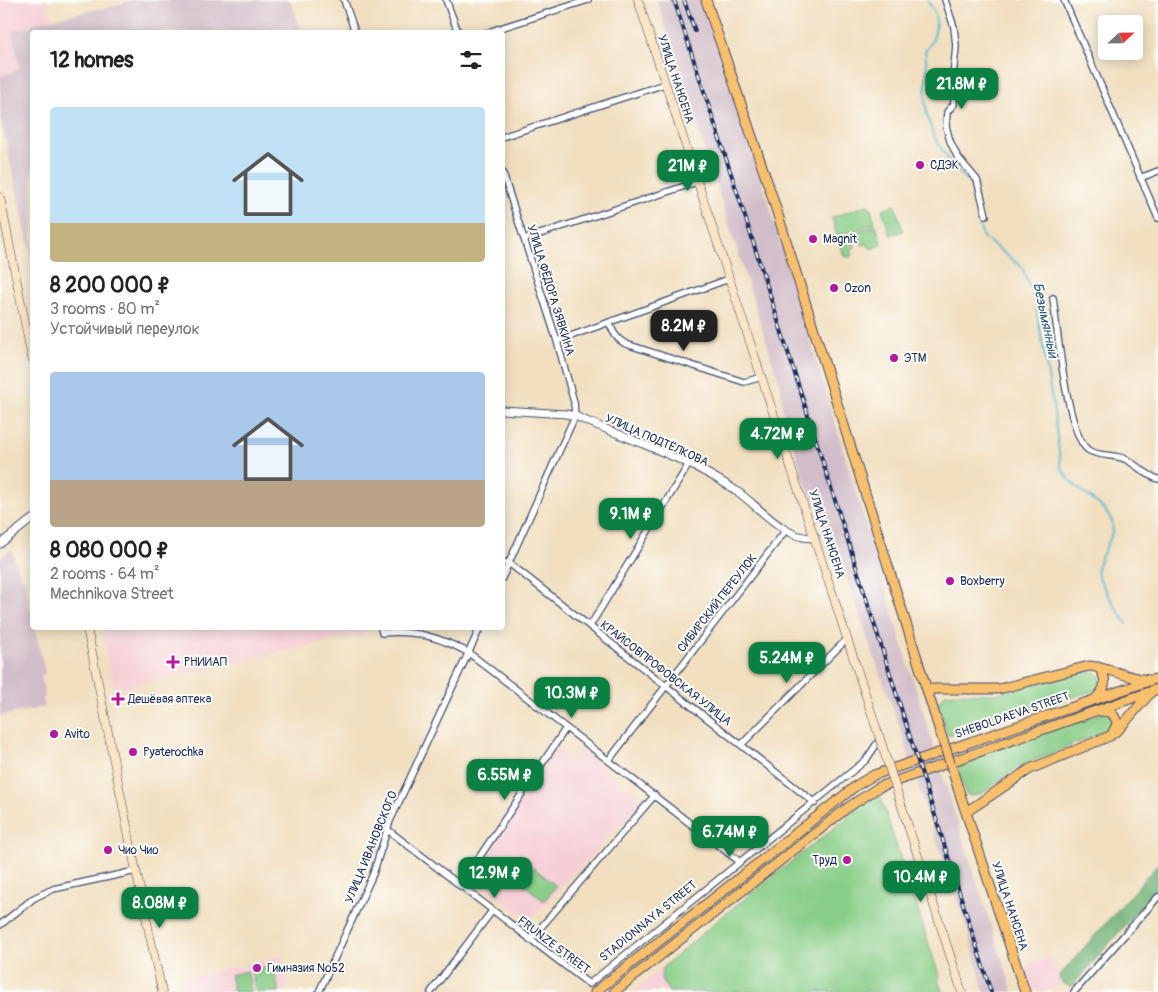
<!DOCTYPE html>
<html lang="en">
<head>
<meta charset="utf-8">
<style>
	body { margin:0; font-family:Pangolin,sans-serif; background:#f2f2f2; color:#222; height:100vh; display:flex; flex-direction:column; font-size:19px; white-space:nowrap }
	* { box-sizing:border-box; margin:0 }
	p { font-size:16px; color:#767676 }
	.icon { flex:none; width:28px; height:28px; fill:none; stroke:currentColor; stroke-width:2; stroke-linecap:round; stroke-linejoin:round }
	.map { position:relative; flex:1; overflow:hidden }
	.details { position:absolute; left:30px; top:30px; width:475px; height:600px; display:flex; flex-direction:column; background:#fff; border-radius:5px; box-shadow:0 2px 12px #0003 }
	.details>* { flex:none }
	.needle { width:32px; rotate:68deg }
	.fabs { position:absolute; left:1098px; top:15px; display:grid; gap:10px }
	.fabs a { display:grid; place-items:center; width:45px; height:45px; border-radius:5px; background:#fff; box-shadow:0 2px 12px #0003; font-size:25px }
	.price { position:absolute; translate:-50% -42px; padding:0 11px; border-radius:10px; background:#0b8043; color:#fff; font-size:16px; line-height:32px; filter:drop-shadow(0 1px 2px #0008) }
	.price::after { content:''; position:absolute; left:50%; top:30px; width:15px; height:11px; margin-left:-8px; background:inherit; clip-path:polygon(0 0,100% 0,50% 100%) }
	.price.on { background:#222; color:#fff }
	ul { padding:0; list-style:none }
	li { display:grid; align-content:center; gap:10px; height:265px; padding:0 20px }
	li span { display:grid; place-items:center; height:155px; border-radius:5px; color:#555 }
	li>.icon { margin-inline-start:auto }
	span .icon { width:90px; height:90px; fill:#fffc; stroke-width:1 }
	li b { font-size:21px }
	h2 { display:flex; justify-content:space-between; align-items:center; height:60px; padding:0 20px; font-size:21px }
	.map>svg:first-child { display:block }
</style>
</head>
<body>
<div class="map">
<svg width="1158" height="992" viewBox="0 0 1158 992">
	<rect width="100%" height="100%" fill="#fdfcf7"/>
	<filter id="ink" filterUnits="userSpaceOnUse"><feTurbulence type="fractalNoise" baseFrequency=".02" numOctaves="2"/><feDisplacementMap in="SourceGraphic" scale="10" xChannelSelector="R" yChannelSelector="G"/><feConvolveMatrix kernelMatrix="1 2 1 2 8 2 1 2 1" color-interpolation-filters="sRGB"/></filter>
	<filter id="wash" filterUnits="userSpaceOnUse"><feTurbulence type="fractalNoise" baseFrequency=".0096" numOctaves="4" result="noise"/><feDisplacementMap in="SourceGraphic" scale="20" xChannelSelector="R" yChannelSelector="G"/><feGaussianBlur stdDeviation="1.12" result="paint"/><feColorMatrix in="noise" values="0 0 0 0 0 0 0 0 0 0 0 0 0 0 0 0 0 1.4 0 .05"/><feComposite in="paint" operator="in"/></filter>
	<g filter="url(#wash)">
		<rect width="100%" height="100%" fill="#f1dfc0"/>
		<path fill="#f6cfd6" d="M0,0H48L52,18L32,23L20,68L11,73L0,76Z
			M101,628H373L363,630L364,634L114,690Z
			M556,747L571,759L580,749L643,800L529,921L471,876Z
			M283,956L289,985L286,992H178L175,980Z
			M1051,957L1063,984L1046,992L1032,990L1024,966L1032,962Z
			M662,968L661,979L669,992H632Z"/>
		<path fill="#d1bdc9" d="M131,0H290L302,32H32V259L0,116V76L11,73L20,68L12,31L32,26V23L115,6Z
			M657,0H701L767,198L900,637L952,806L1013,992H984L971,941L924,804L903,736L868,640L821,503L808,492L782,409L781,389L778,378Z
			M11,550L22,579H24L32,618V628H35L45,672V674L41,675L45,697L43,698L45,707L0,716V558Z"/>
		<path fill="#89ce88" stroke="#527e73" d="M866,205L870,207L875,223L837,236L832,218Z
			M895,205L903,231L890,235L882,209Z
			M876,225L882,245L871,249L866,244L862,245L860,240L854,242L855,247L851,249L853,255L849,257L844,256L838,238Z
			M1088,671C1099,671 1106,681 1096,690L948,735L938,702L945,694L957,693L996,694Z
			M1103,713H1108L1114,721L1111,729L1018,767L983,793L973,796L966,794L956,761Z
			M880,796L940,978L938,980L943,992H669L661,979L662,968L723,916L864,804Z
			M533,867L556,886L544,901L521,882Z
			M273,965L279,992H256L251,970Z
			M247,971L252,992H234L230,975Z"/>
		<path fill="#6eb174" stroke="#447069" d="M1158,864V887L1072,987L1063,984L1059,976Z"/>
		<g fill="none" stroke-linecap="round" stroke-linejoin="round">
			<path stroke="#53b7d1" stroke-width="2" d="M927,0C929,5 934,9 935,14C938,27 934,42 925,51L927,67L925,96L927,115L933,135L951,164L974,188L980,228L983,237L1022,267L1035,300L1053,405L1061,467C1073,492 1099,498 1111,519C1119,534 1098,556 1097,570C1097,581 1120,613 1127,624"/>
		</g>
	</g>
	<g filter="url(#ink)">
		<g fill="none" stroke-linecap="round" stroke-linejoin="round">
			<defs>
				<path id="minor" d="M344,0L355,32
					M446,0L458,32
					M945,0L954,27L956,46L953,76L954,104L947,112L946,126L950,141L957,156L977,180L986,215
					M1064,0L1158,218
					M488,32L588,0
					M502,137L665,84
					M502,171L557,341L574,402L575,416L502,578
					M1140,178L1158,171
					M525,239L697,182
					M1053,298C1057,327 1067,435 1088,450C1099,457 1114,454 1125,459C1137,465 1146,475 1158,479
					M609,322C613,332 616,339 626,344L744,382L762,377
					M557,341L729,279
					M502,562L509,563L815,803
					M590,626L689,464
					M381,628L382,633C415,630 440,637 469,653L740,862
					M742,744L847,639
					M609,760L786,530
					M388,830L589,984L866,760L880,739
					M460,886L566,728
					M0,925L34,898L53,889L136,871
					M530,940L655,795
					M319,992L373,874L390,821L480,628
					M431,992L492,911
					M1074,992L1158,897"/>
				<path id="tertiary" d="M502,410L566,414L575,416C629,440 689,458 738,492C758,506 789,543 815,537
					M0,544L32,519"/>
				<path id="secondary" d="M638,0L880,739
					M0,197L32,358
					M87,628L136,871L162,992
					M902,807L962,992"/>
				<path id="primary" d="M706,0L772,196L937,722
					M928,689H999L1089,666C1109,668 1128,678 1149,680
					M1096,698C1106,689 1108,678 1098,667
					M1100,711C1110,711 1115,713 1117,724L1113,732
					M958,788L1025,992
					M966,812L1030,769L1110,736L1119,729L1153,690
					M595,992L857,785L874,775L1158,678
					M614,992L847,808L879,787L1158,689"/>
			</defs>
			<use href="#minor" stroke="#3b496d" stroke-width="8"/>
			<use href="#tertiary" stroke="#3b496d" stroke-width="9"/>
			<use href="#secondary" stroke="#3b496d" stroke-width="9"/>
			<use href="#primary" stroke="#3b496d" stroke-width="11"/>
			<use href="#minor" stroke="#fff" stroke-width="5.5"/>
			<use href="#tertiary" stroke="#fff" stroke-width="7"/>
			<use href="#secondary" stroke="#fce5c4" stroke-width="8"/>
			<use href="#primary" stroke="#f8bf6c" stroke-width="9"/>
			<defs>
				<path id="rail" d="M674,0L741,204L991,992
					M684,0L695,31"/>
			</defs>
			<use href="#rail" stroke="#1b2f5e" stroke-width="4"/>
			<use href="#rail" stroke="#fdfcf7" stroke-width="2" stroke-dasharray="5.5" stroke-linecap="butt"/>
			<defs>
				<path id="secondary-bridge" d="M880,739L902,807"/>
				<path id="primary-bridge" d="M937,722L958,788"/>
			</defs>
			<use href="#secondary-bridge" stroke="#3b496d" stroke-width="9" stroke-linecap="butt"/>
			<use href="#primary-bridge" stroke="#3b496d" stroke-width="11" stroke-linecap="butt"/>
			<use href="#secondary-bridge" stroke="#fce5c4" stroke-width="8"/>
			<use href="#primary-bridge" stroke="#f8bf6c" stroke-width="9"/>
		</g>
	</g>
	<g fill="#b5179e" stroke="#fdfcf7" stroke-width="2">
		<circle cx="920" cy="165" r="5"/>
		<circle cx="813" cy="239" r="5"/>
		<circle cx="834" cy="288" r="5"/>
		<circle cx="894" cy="358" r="5"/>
		<circle cx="950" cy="581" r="5"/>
		<path d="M170.5 654.5h5v5h5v5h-5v5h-5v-5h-5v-5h5z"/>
		<path d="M115.5 691.5h5v5h5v5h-5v5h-5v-5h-5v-5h5z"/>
		<circle cx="54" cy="734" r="5"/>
		<circle cx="133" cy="752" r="5"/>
		<circle cx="108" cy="850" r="5"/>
		<circle cx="847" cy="860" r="5"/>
		<circle cx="257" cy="968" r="5"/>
	</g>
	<g text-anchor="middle" stroke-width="4" stroke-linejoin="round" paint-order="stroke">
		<g font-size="12" fill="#1b2f5e" stroke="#fdfcf7">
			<text transform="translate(676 79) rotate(72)" y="4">УЛИЦА НАНСЕНА</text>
			<text transform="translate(551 290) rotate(73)" y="4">УЛИЦА ФЁДОРА ЗЯВКИНА</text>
			<text transform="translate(657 440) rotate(24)" y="4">УЛИЦА ПОДТЁЛКОВА</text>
			<text transform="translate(827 534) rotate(72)" y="4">УЛИЦА НАНСЕНА</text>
			<text transform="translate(717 603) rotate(-52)" y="4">СИБИРСКИЙ ПЕРЕУЛОК</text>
			<text transform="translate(666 673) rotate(38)" y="4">КРАЙСОВПРОФОВСКАЯ УЛИЦА</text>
			<text transform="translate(1012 715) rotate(-19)" y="4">SHEBOLDAEVA STREET</text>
			<text transform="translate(371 847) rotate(-68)" y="4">УЛИЦА ИВАНОВСКОГО</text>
			<text transform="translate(1010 906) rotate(72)" y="4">УЛИЦА НАНСЕНА</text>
			<text transform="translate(648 921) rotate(-39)" y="4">STADIONNAYA STREET</text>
			<text transform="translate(554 945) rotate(37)" y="4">FRUNZE STREET</text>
		</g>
		<g font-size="12" fill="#1b2f5e" stroke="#fdfcf7" text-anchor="start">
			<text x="930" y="169">СДЭК</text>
			<text x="823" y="243">Magnit</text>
			<text x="844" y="292">Ozon</text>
			<text x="904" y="362">ЭТМ</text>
			<text x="960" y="585">Boxberry</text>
			<text x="184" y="666">РНИИАП</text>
			<text x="128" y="703">Дешёвая аптека</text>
			<text x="64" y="738">Avito</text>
			<text x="143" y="756">Pyaterochka</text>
			<text x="118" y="854">Чио Чио</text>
			<text x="837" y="864" text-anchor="end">Труд</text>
			<text x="267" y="972">Гимназия №52</text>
		</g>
		<g font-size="14" font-style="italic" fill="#2f5f86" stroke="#fdfcf7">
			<text transform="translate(1046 320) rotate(78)" y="5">Безымянный</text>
		</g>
	</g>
</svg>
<div class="fabs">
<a><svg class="needle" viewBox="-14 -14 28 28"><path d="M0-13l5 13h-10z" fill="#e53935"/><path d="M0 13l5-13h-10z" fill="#767676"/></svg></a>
</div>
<b class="price" style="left:962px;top:110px">21.8M ₽</b>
<b class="price" style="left:688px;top:192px">21M ₽</b>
<b class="price on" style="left:684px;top:352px">8.2M ₽</b>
<b class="price" style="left:778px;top:460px">4.72M ₽</b>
<b class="price" style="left:631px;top:540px">9.1M ₽</b>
<b class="price" style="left:787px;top:684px">5.24M ₽</b>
<b class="price" style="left:572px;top:719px">10.3M ₽</b>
<b class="price" style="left:505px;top:801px">6.55M ₽</b>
<b class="price" style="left:730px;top:858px">6.74M ₽</b>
<b class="price" style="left:495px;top:899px">12.9M ₽</b>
<b class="price" style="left:921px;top:903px">10.4M ₽</b>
<b class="price" style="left:160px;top:929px">8.08M ₽</b>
<section class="details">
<h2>12 homes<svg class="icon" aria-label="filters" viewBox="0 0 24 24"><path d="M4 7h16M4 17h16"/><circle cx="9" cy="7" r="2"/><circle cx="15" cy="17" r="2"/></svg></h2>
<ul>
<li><span style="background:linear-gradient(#bfe0f5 75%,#c2b280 0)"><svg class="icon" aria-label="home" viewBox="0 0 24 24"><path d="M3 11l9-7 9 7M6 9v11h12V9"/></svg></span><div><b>8 200 000 ₽</b><p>3 rooms · 80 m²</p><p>Устойчивый переулок</p></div></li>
<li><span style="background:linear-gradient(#a9c7e8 70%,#b9a48a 0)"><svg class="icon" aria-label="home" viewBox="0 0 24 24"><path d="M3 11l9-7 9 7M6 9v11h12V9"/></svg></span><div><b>8 080 000 ₽</b><p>2 rooms · 64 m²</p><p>Mechnikova Street</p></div></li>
</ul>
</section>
</div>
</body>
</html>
